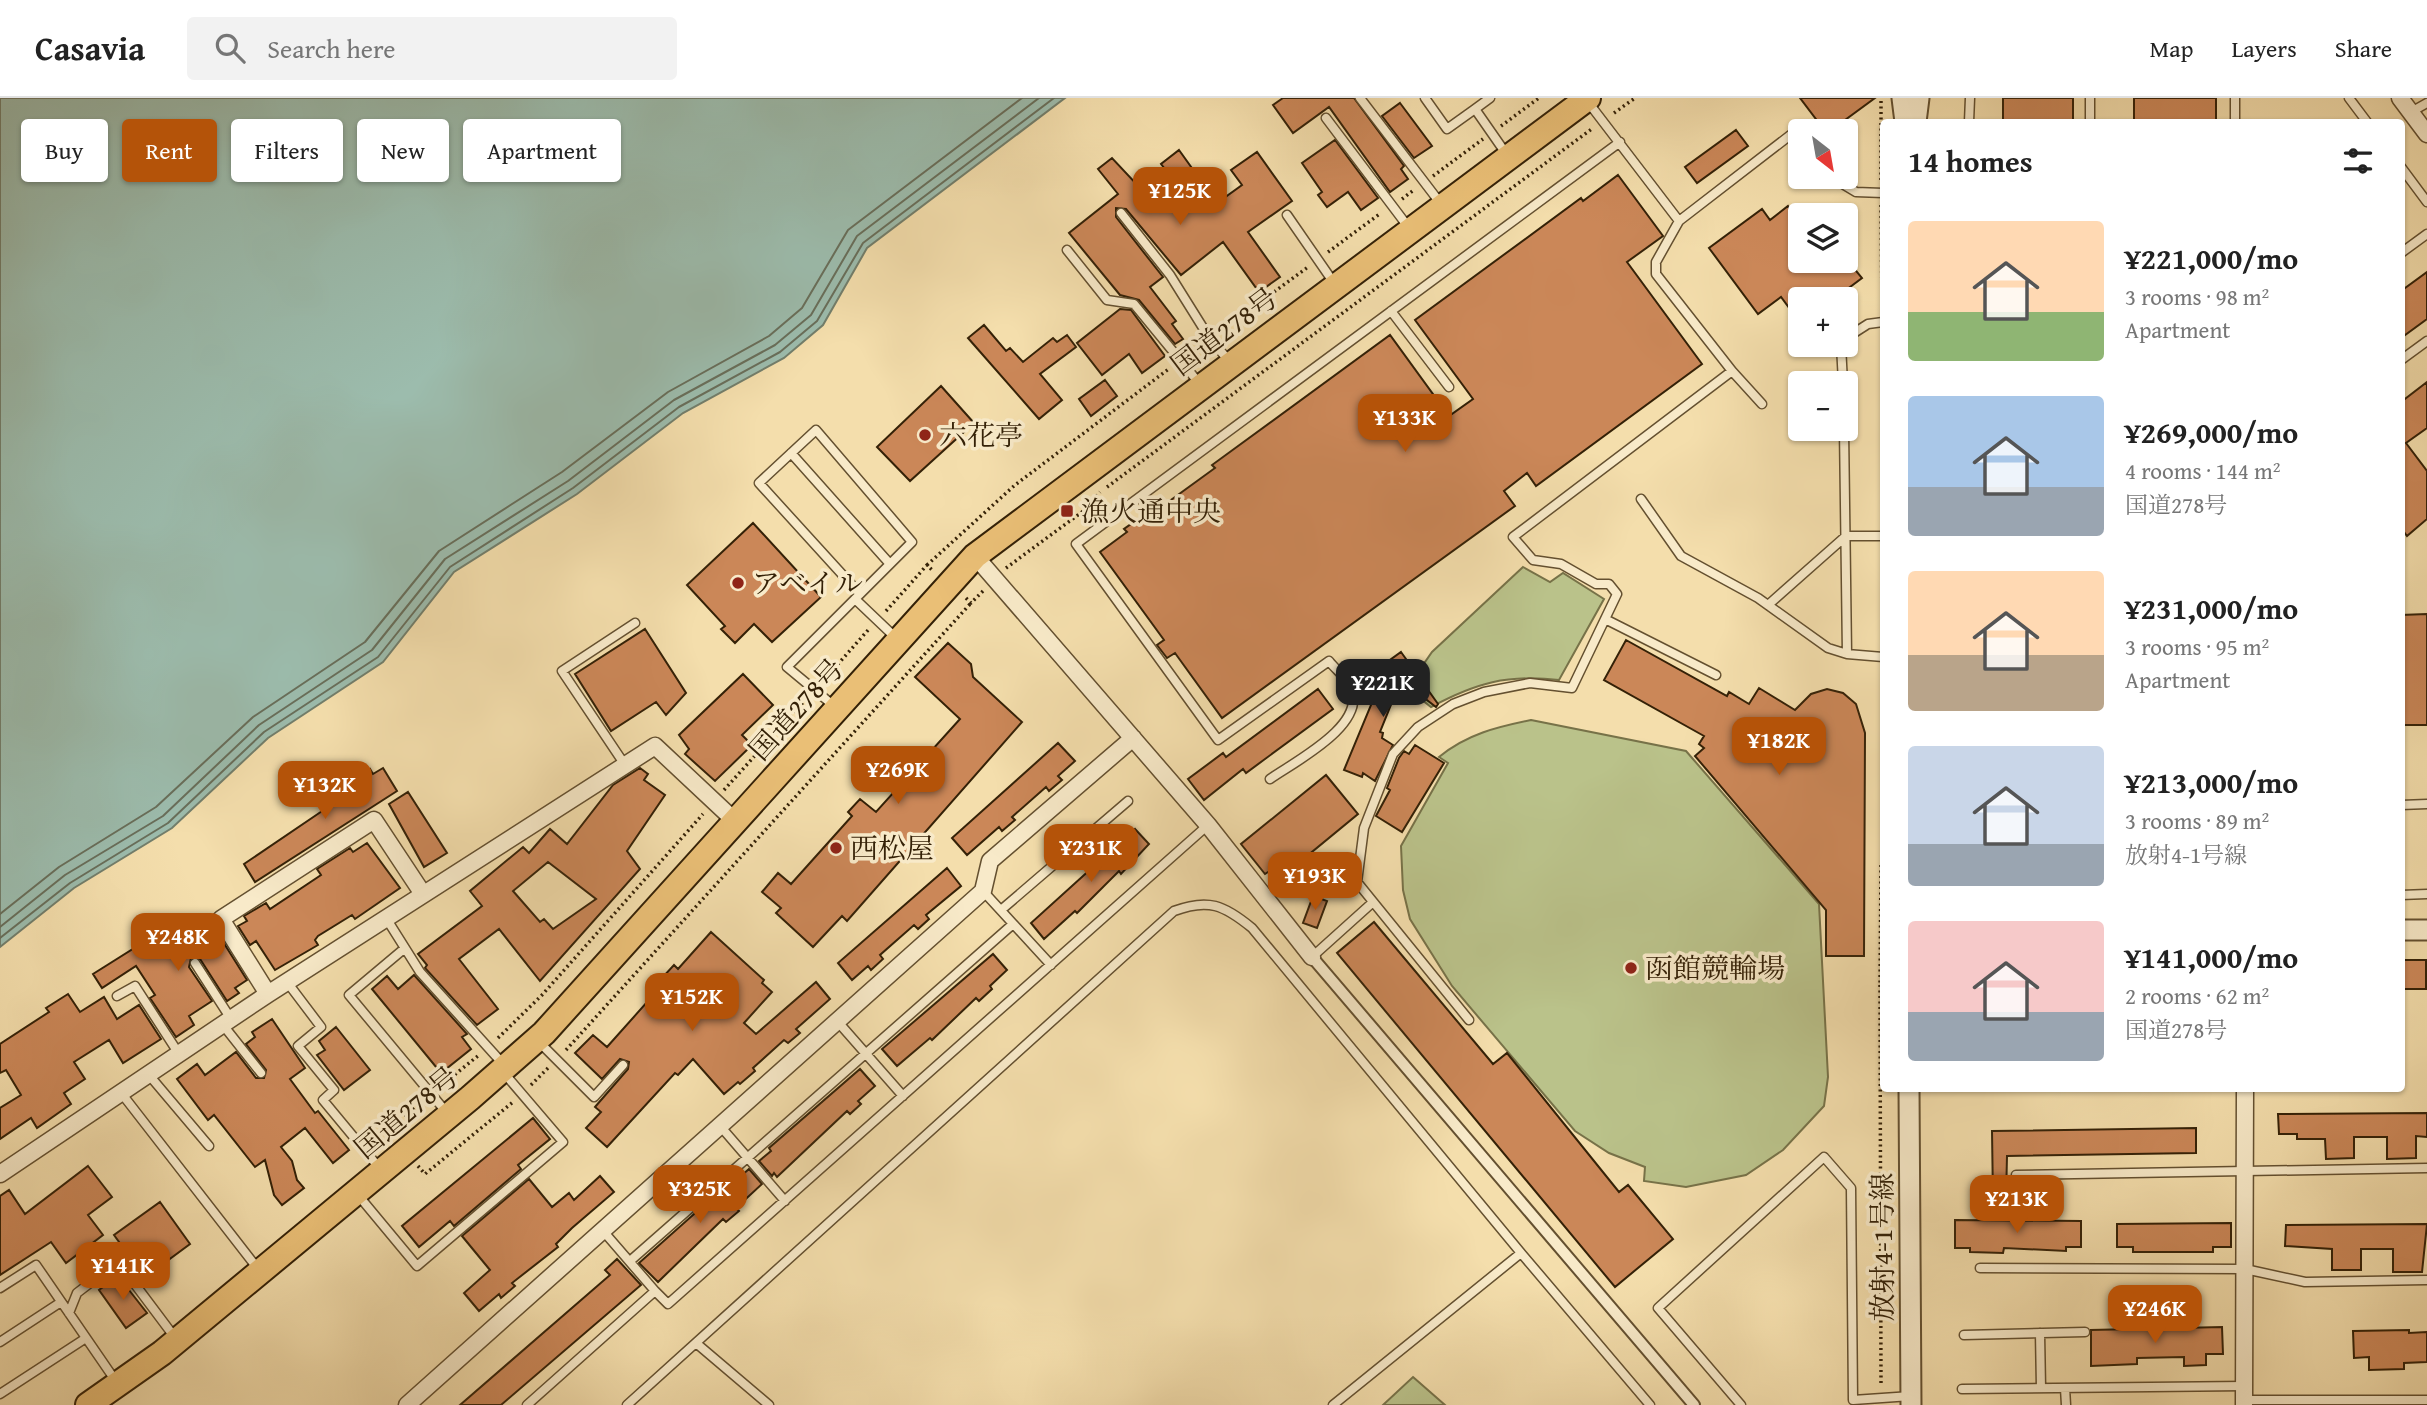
<!DOCTYPE html>
<html lang="en">
<head>
<meta charset="utf-8">
<style>
	body { margin:0; font-family:"Gentium Book Plus","Noto Serif JP",serif; background:#f2f2f2; color:#222; height:100vh; display:flex; flex-direction:column; font-size:26px; white-space:nowrap }
	* { box-sizing:border-box; margin:0 }
	p { font-size:23px; color:#767676 }
	.icon { flex:none; width:38px; height:38px; fill:none; stroke:currentColor; stroke-width:2; stroke-linecap:round; stroke-linejoin:round }
	.map { position:relative; flex:1; overflow:hidden }
	.sheet { position:absolute; left:1880px; top:21px; width:525px; height:973px; display:flex; flex-direction:column; background:#fff; border-radius:7px; box-shadow:0 2px 5px #0004 }
	.sheet>* { flex:none }
	.hud { position:absolute; left:21px; top:21px; width:665px; height:63px; display:flex; gap:14px }
	.needle { width:46px; rotate:149deg }
	.tools { position:absolute; left:1788px; top:21px; display:grid; gap:14px }
	.tools a { display:grid; place-items:center; width:70px; height:70px; border-radius:7px; background:#fff; box-shadow:0 2px 5px #0004; font-size:35px }
	.price { position:absolute; translate:-50% -60px; padding:0 16px; border-radius:14px; background:#b45309; color:#fff; font-size:23px; line-height:46px; filter:drop-shadow(0 2px 4px #0008) }
	.price::after { content:''; position:absolute; left:50%; top:42px; width:21px; height:16px; margin-left:-10px; background:inherit; clip-path:polygon(0 0,100% 0,50% 100%) }
	.price.current { background:#222; color:#fff }
	ul { padding:0; list-style:none }
	li { display:flex; align-items:center; gap:21px; height:175px; padding:0 28px }
	li span { display:grid; place-items:center; flex:none; width:196px; height:140px; border-radius:7px; color:#555 }
	li>.icon { margin-inline-start:auto }
	span .icon { width:84px; height:84px; fill:#fffc; stroke-width:1 }
	li b { font-size:30px }
	h2 { display:flex; justify-content:space-between; align-items:center; height:84px; padding:0 28px; font-size:30px }
	.chip { padding:0 24px; border-radius:7px; background:#fff; box-shadow:0 2px 5px #0004; font-size:24px; line-height:63px }
	.chip.current { background:#b45309; color:#fff }
	header { display:flex; align-items:center; gap:42px; box-sizing:border-box; height:98px; padding:0 35px; background:#fff; border-bottom:2px solid #e0e0e0 }
	header strong { font-size:33px }
	nav { display:flex; gap:38px; margin-inline-start:auto; font-size:24px }
	.search { width:490px; height:63px; background:#f2f2f2; display:flex; align-items:center; gap:18px; box-sizing:border-box; padding:0 24px; border-radius:7px; color:#767676; font-size:26px }
	.map>svg:first-child { display:block }
</style>
</head>
<body>
<header>
<strong>Casavia</strong>
<div class="search"><svg class="icon" aria-label="search" viewBox="0 0 24 24"><circle cx="10" cy="10" r="6"/><path d="M15 15l6 6"/></svg>Search here</div>
<nav><a>Map</a><a>Layers</a><a>Share</a></nav>
</header>
<div class="map">
<svg width="2427" height="1307" viewBox="0 0 2427 1307">
	<rect width="100%" height="100%" fill="#f4deac"/>
	<filter id="stains"><feTurbulence type="fractalNoise" baseFrequency=".00286" numOctaves="4"/><feColorMatrix values="0 0 0 0 .2 0 0 0 0 .09 0 0 0 0 .02 0 0 0 .5 -.17"/></filter>
	<radialGradient id="worn" r=".72"><stop offset=".6" stop-color="#630" stop-opacity="0"/><stop offset="1" stop-color="#630" stop-opacity=".3"/></radialGradient>
	<path fill="#bac28a" stroke="#777248" stroke-width="2" d="M1523,469L1550,484L1563,475L1604,501L1559,582C1507,576 1476,585 1431,609L1407,590L1432,554Z
		M1531,622L1686,653L1819,806L1828,979L1824,1008L1783,1052L1746,1077L1686,1089L1644,1083L1645,1069L1609,1055L1575,1033L1452,888L1410,821L1403,792L1401,748L1448,665L1439,659C1467,636 1497,629 1531,622Z
		M1413,1279L1445,1307H1383Z"/>
	<path fill="#9cbcad" stroke="#727e6b" stroke-width="2" d="M0,0H1065L867,150L823,227L784,260L683,315L577,396L454,474L383,564L268,640L172,730L74,790L0,849Z"/>
	<g fill="none" stroke-linecap="round" stroke-linejoin="round">
		<path stroke="#686e5a" stroke-width="2" d="M0,816L59,769L156,709L253,619L365,544L439,453L562,374L668,294L769,238L802,210L848,132L1022,0
			M0,829L65,777L163,718L259,627L372,552L445,461L568,383L674,302L775,247L811,217L857,138L1039,0
			M0,840L70,785L168,725L264,634L378,559L450,469L573,390L679,309L780,254L817,223L863,145L1054,0"/>
	</g>
	<path fill="#cb8758" stroke="#342107" stroke-width="2" fill-rule="evenodd" d="M1283,0H1354L1404,68L1401,71L1408,81L1390,94L1329,9L1293,35L1273,7Z
		M1800,0H1875L1830,33H1825Z
		M2003,0H2073V24H2003Z
		M2134,0H2216V24H2134Z
		M1400,5L1432,48L1414,60L1382,18Z
		M1736,32L1748,48L1697,85L1685,69Z
		M1335,42L1378,100L1361,112L1348,94L1327,109L1318,97L1322,94L1302,65Z
		M1179,52L1217,105L1242,87L1231,72L1257,54L1292,103L1248,134L1280,179L1259,194L1223,144L1181,177L1126,111L1116,110V119L1163,179L1150,189L1176,223L1172,226L1183,241L1175,246L1139,202L1120,197L1069,135L1118,96L1098,71L1112,60L1140,90L1165,71L1161,66Z
		M1618,77L1663,138L1627,164L1702,266L1536,388L1527,375L1504,393L1515,408L1222,620L1175,555L1167,560L1157,547L1164,542L1100,454L1127,434L1124,431L1151,412L1153,415L1215,370L1212,367L1390,237L1449,318L1473,301L1415,222L1581,100L1583,103Z
		M1788,108L1801,125V163H1848L1862,180L1834,201H1801V226L1781,199L1758,216L1709,150L1762,111L1770,122Z
		M2427,174V221L2401,240V193Z
		M1120,211L1131,212L1165,258L1142,275L1129,256L1102,277L1077,245Z
		M984,227L1006,253L1010,250L1023,264L1053,240L1057,244L1067,237L1076,249L1040,276L1062,302L1039,321L968,240Z
		M1105,282L1117,298L1091,318L1079,301Z
		M2427,284V330L2406,345L2427,373V421L2407,438L2401,430V304Z
		M941,288L974,325L910,383L877,349Z
		M753,425L821,499L772,544L754,526L735,545L721,531L725,528L687,487Z
		M2427,516V627H2404L2401,517Z
		M645,531L686,595L666,617L656,604L611,633L575,576Z
		M1626,542L1727,598L1729,594L1749,606L1759,590L1795,612L1811,596L1827,591L1843,595L1856,606L1865,635L1864,858H1826V812L1695,658L1704,650L1699,646L1704,638L1604,582Z
		M948,545L971,566L973,579L1022,624L847,823L842,818L813,849L776,815L781,810L762,794L778,775L791,786L852,718L848,714L860,701L876,714L960,621L915,579Z
		M1401,554L1438,606L1436,609L1401,582L1380,634L1383,635L1382,640L1393,647L1375,683L1363,675L1362,679L1344,672L1386,571L1383,567Z
		M743,576L773,607L742,637L752,647L715,683L685,656L689,651L679,637Z
		M1318,591L1333,611L1246,675L1243,671L1204,702L1188,681L1223,655L1226,659Z
		M1058,645L1075,663L1058,678L1062,682L1049,693L1046,689L1012,719L1015,722L1002,733L999,729L967,757L952,740Z
		M1415,647L1444,665L1402,734L1376,718L1390,692L1387,690L1399,660L1404,653L1409,656Z
		M383,670L397,693L255,784L244,766L331,707L329,703L336,698L334,694L370,671L373,676Z
		M640,670L648,676L644,682L665,697L627,753L640,771L540,883L499,831L459,861L498,911L477,927L425,870L427,867L418,856L482,808L470,793L523,749L529,755L550,731L567,746L613,687ZM548,764L596,801L553,831L544,821L540,824L513,793Z
		M1326,677L1358,716L1279,781L1271,772L1265,776L1241,746Z
		M408,694L447,755L424,769L389,706Z
		M1135,731L1149,746L1121,776L1119,773L1077,815L1075,813L1044,841L1031,825Z
		M367,745L400,790L355,821L352,817L318,838L315,842L318,847L275,872L256,843L250,847L238,828L247,823L244,818L266,805L270,811L321,777L317,771L350,750L353,754Z
		M947,770L961,788L926,817L929,821L918,831L914,827L880,857L883,861L871,872L868,868L852,882L838,865Z
		M1313,798L1327,803L1317,830L1303,825Z
		M179,822L196,850L216,837L220,839L247,882L235,890L239,895L227,903L200,861L191,860L189,869L212,903L189,918L194,927L176,939L150,900L155,897L136,868L102,890L93,876Z
		M1374,824L1493,966L1507,955L1619,1094L1628,1087L1673,1141L1615,1189L1337,855Z
		M711,834L764,882L762,885L772,894L744,925L756,936L816,884L830,901L796,931L800,935L788,945L784,942L753,970L755,973L740,986L738,984L724,996L693,961L678,977L675,975L607,1049L586,1030L601,1014L595,1009L628,971L629,964L620,961L602,981L575,955L593,937L607,949L665,884L661,881L674,867L678,871Z
		M993,856L1007,872L990,888L992,891L979,903L976,900L932,942L930,940L897,968L882,951Z
		M2401,862H2426V891H2401Z
		M414,877L467,936L462,939L471,951L441,975L372,891L387,878L398,891Z
		M68,896L80,914L104,899L117,921L139,907L161,941L123,965L109,942L74,964L85,981L64,995L71,1006L37,1030L31,1020L0,1041V1010L21,997L6,972L0,975V946L49,914L46,910Z
		M272,921L305,970L290,981L315,1015L318,1013L349,1052L333,1065L305,1030L281,1049L292,1063L297,1082L304,1090L282,1107L274,1097L265,1062L255,1069L214,1017L208,1022L177,981L197,966L205,977L236,954L256,980H264L266,972L246,946L255,939L252,934Z
		M336,929L370,972L344,992L317,957L325,952L319,943Z
		M860,971L875,988L858,1003L861,1006L850,1016L847,1013L777,1079L774,1075L772,1078L759,1063L771,1053L769,1050Z
		M2427,1015V1039L2416,1038V1060L2387,1061V1039H2354V1060L2326,1061L2325,1041H2297V1036H2279L2278,1016Z
		M533,1020L550,1041L518,1067L521,1071L454,1128L450,1123L419,1149L402,1128Z
		M2196,1030V1055L2007,1058L2006,1101H1993L1992,1033Z
		M88,1068L112,1099L88,1117L103,1137L66,1165L51,1144L0,1177V1098L9,1092L25,1116Z
		M749,1071L762,1086L736,1110L739,1113L726,1124L723,1121L658,1184L639,1165L739,1076L741,1078Z
		M600,1078L614,1094L572,1130L556,1146L558,1149L512,1185L515,1188L501,1200L499,1196L479,1213L464,1195L490,1172L462,1138L529,1081L552,1109L569,1095L574,1102Z
		M160,1104L190,1146L140,1183L130,1169L135,1166L114,1137Z
		M1955,1122L2081,1123V1149H2066V1153L2004,1150L2003,1155L1970,1154V1150H1955Z
		M2231,1125V1149H2213V1154H2133V1149H2117V1126Z
		M2427,1126L2422,1174H2393V1151H2361V1172H2332V1151L2285,1148L2286,1127Z
		M617,1161L641,1187L501,1307H460L610,1177L605,1172Z
		M118,1178L147,1215L126,1230L99,1192Z
		M2222,1229L2223,1256H2206V1267L2184,1268V1259L2137,1260V1266L2091,1268V1232Z
		M2409,1232V1235L2427,1234V1264L2404,1265V1271L2369,1272V1259L2354,1260L2353,1233Z"/>
	<g fill="none" stroke-linecap="round" stroke-linejoin="round">
		<defs>
			<path id="service" d="M1360,0L1441,106
				M1425,0L1447,31L1475,11
				M1490,0L1475,11L1507,57
				M2090,0V24
				M2235,0V24
				M2349,0L2367,24
				M1588,4L1679,123L1793,35L1801,44
				M2411,14L2427,5
				M1326,20L1409,130
				M1969,24L1970,0
				M2401,69L2427,104
				M1831,79L1856,94L1883,95
				M1121,115L1170,177L1210,241L1231,265
				M1287,117L1334,185
				M1067,152L1107,202L1134,206L1199,285
				M2401,155L2427,136
				M1391,213L1449,289
				M1846,240L1868,226L1883,224
				M1841,247L1843,285
				M2401,262L2427,243
				M1732,273L1762,306
				M1844,331L1847,556L1883,559
				M791,355L890,466
				M1641,401L1681,458L1758,500L1828,550L1847,556
				M855,501L896,540
				M1768,507L1846,438H1883
				M1605,521L1716,577
				M834,608L787,569L912,444L816,332L759,385L860,496
				M625,667L562,573L635,525
				M1270,681C1294,664 1370,626 1350,588C1346,579 1335,571 1329,563L1218,642L1076,446L1620,44
				M2401,707L2427,706
				M983,793L1051,867
				M2401,797L2427,796
				M1001,812L1128,703
				M386,820L420,874L504,967
				M405,850L349,897L447,1015
				M1312,859L1372,805
				M195,865L231,921
				M287,884L321,929L298,948L334,992L323,1002L381,1072
				M117,898L135,888L179,956
				M1469,922L1357,784L1364,730L1393,656L1418,629L1453,606L1484,594L1530,585L1572,590L1617,496L1609,486H1596L1561,466L1533,462L1513,439L1732,273L1656,176V164L1679,123
				M838,924L903,998
				M223,927L261,975
				M538,943L594,999L623,967
				M149,977L209,1048
				M122,996L258,1171
				M721,1029L785,1103
				M2016,1077L2427,1070
				M358,1097L417,1168L563,1044L504,975
				M630,1163L1013,826
				M1980,1170L2245,1171L2305,1184L2427,1182
				M0,1190L36,1167L115,1282
				M655,1193L668,1206L1208,727
				M69,1215L77,1195L111,1169L125,1173L176,1241
				M2040,1235L2041,1290
				M1964,1237L2085,1234
				M0,1244L61,1204
				M696,1245L769,1307
				M2065,1290L2066,1307
				M1962,1291L2245,1288
				M0,1296L86,1240
				M2244,1302H2427
				M527,1307L655,1193L604,1134
				M627,1307L1174,813C1208,800 1224,807 1252,830L1521,1155
				M1333,1307L1521,1155L1650,1307
				M1741,1307L1658,1210L1824,1059L1851,1090L1853,1302L1911,1298"/>
			<path id="pedestrian" d="M1312,859L1694,1307"/>
			<path id="minor" d="M2400,0L2427,36
				M975,458L1208,727L1312,859
				M268,896L221,821L374,722L423,796
				M0,1076L268,896L655,648L735,723
				M407,1307L983,793L990,763L1133,640
				M2244,1307L2245,990"/>
			<path id="tertiary" d="M1902,0L1905,24
				M1916,24L1919,0
				M2401,832H2427
				M1909,990L1911,1307"/>
			<path id="trunk" d="M88,1307L162,1255L470,1000L544,935L975,458L1588,0"/>
		</defs>
		<use href="#service" stroke="#645030" stroke-width="11"/>
		<use href="#pedestrian" stroke="#645030" stroke-width="14"/>
		<use href="#minor" stroke="#645030" stroke-width="19"/>
		<use href="#tertiary" stroke="#645030" stroke-width="23"/>
		<use href="#trunk" stroke="#342107" stroke-width="28"/>
		<path stroke="#342107" stroke-width="3.5" stroke-dasharray="2 3.5" stroke-linecap="butt" d="M1614,15L1635,0
			M1501,28L1539,0
			M1433,78L1483,41
			M1881,82V0
			M1402,101L1415,91
			M1881,107L1882,211
			M1328,154L1381,115
			M1221,233L1308,169
			M1107,389L1593,30
			M1882,425V237
			M1882,450L1883,547
			M927,467L1015,387L1170,270
			M1006,470L1082,414L1100,394
			M966,500L971,505L983,493
			M886,513L927,467L933,473
			M1883,572V768
			M823,583L869,531
			M724,692L806,601
			M1881,767L1880,887H1883
			M1880,887L1881,1287
			M498,940L542,897L703,716
			M566,952L971,505
			M442,987L479,957
			M531,987L548,970
			M387,1032L422,1004
			M418,1068L425,1076L513,1004"/>
		<use href="#service" stroke="#f8eac9" stroke-width="8"/>
		<use href="#pedestrian" stroke="#f8eac9" stroke-width="10"/>
		<use href="#minor" stroke="#f8eac9" stroke-width="16"/>
		<use href="#tertiary" stroke="#f8eac9" stroke-width="19"/>
		<use href="#trunk" stroke="#eabf76" stroke-width="24"/>
	</g>
	<g fill="#8f2418" stroke="#f8eac9" stroke-width="2.5">
		<circle cx="925" cy="337" r="7"/>
		<rect x="1060" y="406" width="14" height="14" rx="3.5"/>
		<circle cx="738" cy="485" r="7"/>
		<circle cx="836" cy="750" r="7"/>
		<circle cx="1631" cy="870" r="7"/>
	</g>
	<g text-anchor="middle" stroke-width="7" stroke-linejoin="round" paint-order="stroke">
		<g font-size="28" fill="#342107" stroke="#f8eac9">
			<text transform="translate(1224 233) rotate(-37)" y="10">国道278号</text>
			<text transform="translate(796 611) rotate(-48)" y="10">国道278号</text>
			<text transform="translate(406 1014) rotate(-40)" y="10">国道278号</text>
			<text transform="translate(1882 1149) rotate(-90)" y="10">放射4-1号線</text>
		</g>
		<g font-size="28" fill="#342107" stroke="#f8eac9" text-anchor="start">
			<text x="939" y="347">六花亭</text>
			<text x="1081" y="423">漁火通中央</text>
			<text x="752" y="495">アベイル</text>
			<text x="850" y="760">西松屋</text>
			<text x="1645" y="880">函館競輪場</text>
		</g>
	</g>
	<rect width="100%" height="100%" filter="url(#stains)"/>
	<rect width="100%" height="100%" fill="url(#worn)"/>
</svg>
<div class="tools">
<a><svg class="needle" viewBox="-14 -14 28 28"><path d="M0-13l5 13h-10z" fill="#e53935"/><path d="M0 13l5-13h-10z" fill="#767676"/></svg></a>
<a><svg class="icon" aria-label="layers" viewBox="0 0 24 24"><path d="M12 4l9 5-9 5-9-5zM3 14l9 5 9-5"/></svg></a>
<a>+</a>
<a>−</a>
</div>
<b class="price" style="left:1180px;top:129px">¥125K</b>
<b class="price" style="left:1405px;top:356px">¥133K</b>
<b class="price current" style="left:1383px;top:621px">¥221K</b>
<b class="price" style="left:1779px;top:679px">¥182K</b>
<b class="price" style="left:898px;top:708px">¥269K</b>
<b class="price" style="left:325px;top:723px">¥132K</b>
<b class="price" style="left:1091px;top:786px">¥231K</b>
<b class="price" style="left:1315px;top:814px">¥193K</b>
<b class="price" style="left:178px;top:875px">¥248K</b>
<b class="price" style="left:692px;top:935px">¥152K</b>
<b class="price" style="left:700px;top:1127px">¥325K</b>
<b class="price" style="left:2017px;top:1137px">¥213K</b>
<b class="price" style="left:123px;top:1204px">¥141K</b>
<b class="price" style="left:2155px;top:1247px">¥246K</b>
<div class="hud">
<a class="chip">Buy</a>
<a class="chip current">Rent</a>
<a class="chip">Filters</a>
<a class="chip">New</a>
<a class="chip">Apartment</a>
</div>
<section class="sheet">
<h2>14 homes<svg class="icon" aria-label="filters" viewBox="0 0 24 24"><path d="M4 7h16M4 17h16"/><circle cx="9" cy="7" r="2"/><circle cx="15" cy="17" r="2"/></svg></h2>
<ul>
<li><span style="background:linear-gradient(#ffd9b3 65%,#8fb573 0)"><svg class="icon" aria-label="home" viewBox="0 0 24 24"><path d="M3 11l9-7 9 7M6 9v11h12V9"/></svg></span><div><b>¥221,000/mo</b><p>3 rooms · 98 m²</p><p>Apartment</p></div></li>
<li><span style="background:linear-gradient(#a9c7e8 65%,#9aa5b1 0)"><svg class="icon" aria-label="home" viewBox="0 0 24 24"><path d="M3 11l9-7 9 7M6 9v11h12V9"/></svg></span><div><b>¥269,000/mo</b><p>4 rooms · 144 m²</p><p>国道278号</p></div></li>
<li><span style="background:linear-gradient(#ffd9b3 60%,#b9a48a 0)"><svg class="icon" aria-label="home" viewBox="0 0 24 24"><path d="M3 11l9-7 9 7M6 9v11h12V9"/></svg></span><div><b>¥231,000/mo</b><p>3 rooms · 95 m²</p><p>Apartment</p></div></li>
<li><span style="background:linear-gradient(#c9d6e8 70%,#9aa5b1 0)"><svg class="icon" aria-label="home" viewBox="0 0 24 24"><path d="M3 11l9-7 9 7M6 9v11h12V9"/></svg></span><div><b>¥213,000/mo</b><p>3 rooms · 89 m²</p><p>放射4-1号線</p></div></li>
<li><span style="background:linear-gradient(#f6c9c9 65%,#9aa5b1 0)"><svg class="icon" aria-label="home" viewBox="0 0 24 24"><path d="M3 11l9-7 9 7M6 9v11h12V9"/></svg></span><div><b>¥141,000/mo</b><p>2 rooms · 62 m²</p><p>国道278号</p></div></li>
</ul>
</section>
</div>
</body>
</html>
